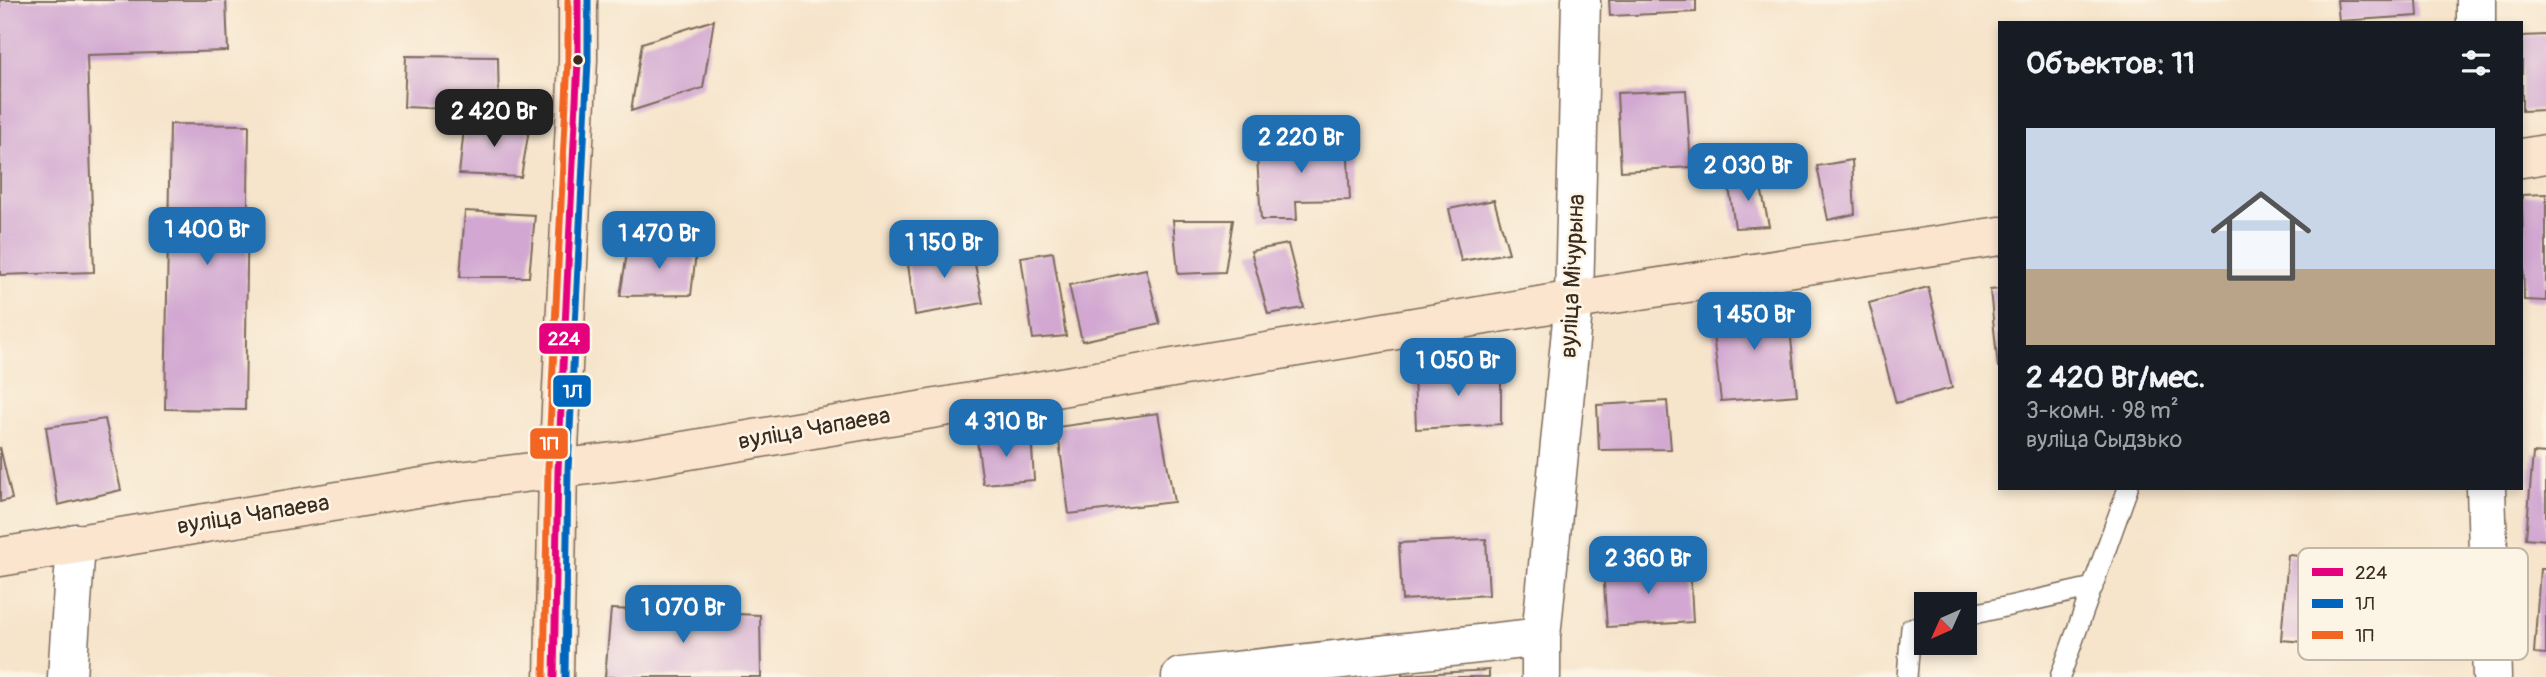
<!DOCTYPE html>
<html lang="ru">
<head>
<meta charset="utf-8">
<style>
	body { margin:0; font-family:Pangolin,sans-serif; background:#20242c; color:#f1f3f6; height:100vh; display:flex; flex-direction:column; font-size:26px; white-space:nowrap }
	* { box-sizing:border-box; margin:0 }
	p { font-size:23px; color:#9ea1a6 }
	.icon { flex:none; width:38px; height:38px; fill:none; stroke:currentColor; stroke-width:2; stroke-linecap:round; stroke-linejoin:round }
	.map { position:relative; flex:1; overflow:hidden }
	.panel { position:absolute; left:1998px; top:21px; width:525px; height:469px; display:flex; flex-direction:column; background:#171b24; border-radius:0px; box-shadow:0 4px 10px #0003 }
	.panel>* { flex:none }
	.needle { width:46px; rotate:225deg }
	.tools { position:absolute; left:1914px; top:592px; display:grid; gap:14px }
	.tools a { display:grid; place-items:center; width:63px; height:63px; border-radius:0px; background:#171b24; box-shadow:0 4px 10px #0003; font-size:35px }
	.price { position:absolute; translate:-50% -60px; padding:0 16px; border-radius:14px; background:#1f6fb2; color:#fff; font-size:23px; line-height:46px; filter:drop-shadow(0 2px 4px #0008) }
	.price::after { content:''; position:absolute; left:50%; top:42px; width:21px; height:16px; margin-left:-10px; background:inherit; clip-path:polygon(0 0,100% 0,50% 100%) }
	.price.on { background:#222; color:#fff }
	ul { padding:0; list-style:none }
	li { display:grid; align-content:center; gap:14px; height:371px; padding:0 28px }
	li+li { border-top:2px solid #363941 }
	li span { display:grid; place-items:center; height:217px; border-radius:0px; color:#555 }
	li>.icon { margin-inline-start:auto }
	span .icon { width:126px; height:126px; fill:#fffc; stroke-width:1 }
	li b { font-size:30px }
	h2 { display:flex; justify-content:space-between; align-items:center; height:84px; padding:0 28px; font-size:30px }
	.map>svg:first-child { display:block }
</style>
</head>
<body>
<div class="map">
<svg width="2546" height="677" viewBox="0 0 2546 677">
	<rect width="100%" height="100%" fill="#fcf5e5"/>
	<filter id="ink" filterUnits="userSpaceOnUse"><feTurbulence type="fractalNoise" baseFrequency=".0143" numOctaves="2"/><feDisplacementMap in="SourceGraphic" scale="14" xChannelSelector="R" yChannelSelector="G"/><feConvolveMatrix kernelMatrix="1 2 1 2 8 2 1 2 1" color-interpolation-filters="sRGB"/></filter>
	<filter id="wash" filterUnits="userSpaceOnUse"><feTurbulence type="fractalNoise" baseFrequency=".00686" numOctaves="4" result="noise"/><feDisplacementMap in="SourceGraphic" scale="28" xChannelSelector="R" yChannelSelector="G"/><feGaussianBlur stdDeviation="1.57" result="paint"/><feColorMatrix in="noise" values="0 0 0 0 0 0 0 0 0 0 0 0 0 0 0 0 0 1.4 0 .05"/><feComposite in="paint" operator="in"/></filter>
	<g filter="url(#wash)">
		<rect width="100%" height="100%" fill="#f6e4cb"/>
		<g id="blocks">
			<path fill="#d2a8d2" d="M0,0H226L228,51L87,55L94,272L0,275Z
				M1609,0H1696V12L1610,16Z
				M2337,0H2417L2418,16L2339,21Z
				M714,20L703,88L631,111L642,43Z
				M2546,35V110L2522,111V36Z
				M406,56L498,57L499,111L404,107Z
				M1686,90L1691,167L1621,171L1617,93Z
				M465,120L530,124L521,177L459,174Z
				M170,124L249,125L245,410L165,409Z
				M1347,140L1350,200L1296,201L1297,220H1261L1256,142Z
				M1852,160L1855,214L1828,220L1817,166Z
				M1759,178L1769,226L1735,228L1728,180Z
				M2546,194V301L2524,300L2522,195Z
				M1494,200L1509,253L1461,261L1449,209Z
				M465,211L535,215L529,277H460Z
				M1173,220H1233L1225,272L1178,274Z
				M1288,244L1304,308L1268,314L1251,251Z
				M697,245L691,295L620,296L628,247Z
				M971,245L983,303L915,315L907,257Z
				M1053,252L1066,336L1033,339L1021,257Z
				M1146,269L1160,324L1082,341L1069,285Z
				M1928,287L1952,388L1896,403L1869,303Z
				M2000,289V367H1998L1990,290Z
				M1787,301L1797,395L1721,401L1710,310Z
				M1501,366V424L1416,429L1414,373Z
				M1667,401L1671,449L1599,450L1597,405Z
				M1158,413L1174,502L1069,514L1057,427Z
				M105,419L121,490L58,505L46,427Z
				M1031,433L1034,480L983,484L977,440Z
				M0,447L12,499L0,502Z
				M2533,453L2546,454V540L2526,538Z
				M1486,539L1489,595L1402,600L1399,543Z
				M2288,555L2373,562L2366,647L2281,640Z
				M1690,566L1693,622L1607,627L1603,570Z
				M2540,569H2546V654L2534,653Z
				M611,609L760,615L761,677H605Z
				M1489,670V677H1402V675Z"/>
		</g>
	</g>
	<g filter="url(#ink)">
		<use href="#blocks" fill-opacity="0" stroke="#7c6b5b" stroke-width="2"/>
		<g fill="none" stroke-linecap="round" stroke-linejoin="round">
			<defs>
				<path id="lane" d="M1965,616L2093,587
					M1907,677L1911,628L1927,624
					M2060,677L2128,488"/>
				<path id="street" d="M2476,23V0
					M2486,488L2492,677
					M67,677L76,543
					M1181,677L1541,637
					M1541,677V637L1574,300L1581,0"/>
				<path id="secondary" d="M2522,158L2546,154
					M0,557L459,481L630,460L1574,300L2000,236
					M554,677L558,470L578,60V0"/>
			</defs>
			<use href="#lane" stroke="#7c6b5b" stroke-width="22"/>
			<use href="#street" stroke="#7c6b5b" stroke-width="41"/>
			<use href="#secondary" stroke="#7c6b5b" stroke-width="41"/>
			<use href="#lane" stroke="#fff" stroke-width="19"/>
			<use href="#street" stroke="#fff" stroke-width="38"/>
			<use href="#secondary" stroke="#fbe5cf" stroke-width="38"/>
			<defs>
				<path id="bus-1" d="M554,677L558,470L578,60V0"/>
				<path id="bus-2" d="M565,677L568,470L588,61V0"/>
				<path id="bus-3" d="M544,677L548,469L568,60V0"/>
			</defs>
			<use href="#bus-1" stroke="#fcf5e5" stroke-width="12"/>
			<use href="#bus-2" stroke="#fcf5e5" stroke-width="12"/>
			<use href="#bus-3" stroke="#fcf5e5" stroke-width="12"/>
			<use href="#bus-1" stroke="#e5007d" stroke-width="7"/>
			<use href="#bus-2" stroke="#0065bd" stroke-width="7"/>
			<use href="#bus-3" stroke="#f26522" stroke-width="7"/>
		</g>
	</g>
	<circle fill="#3b2a1e" stroke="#fcf5e5" stroke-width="2.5" cx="578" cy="60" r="6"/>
	<g text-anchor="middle" stroke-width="5" stroke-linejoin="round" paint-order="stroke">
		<g font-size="24" fill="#3b2a1e" stroke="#fcf5e5">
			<text transform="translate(1572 276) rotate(-87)" y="8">вуліца Мічурына</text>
			<text transform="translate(814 428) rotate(-10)" y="8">вуліца Чапаева</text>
			<text transform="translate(253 514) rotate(-9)" y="8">вуліца Чапаева</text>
		</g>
	</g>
	<rect x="2298" y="548" width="230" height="112" rx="10" fill="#fcf5e5" stroke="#c2b8a9" stroke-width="2"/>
	<rect x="2312" y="568" width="31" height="8" fill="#e5007d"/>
	<rect x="2312" y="599" width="31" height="9" fill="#0065bd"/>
	<rect x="2312" y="631" width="31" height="8" fill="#f26522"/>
	<g font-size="19" fill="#3b2a1e">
		<text x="2355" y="579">224</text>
		<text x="2355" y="610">1Л</text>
		<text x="2355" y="642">1П</text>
	</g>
	<g stroke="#fcf5e5" stroke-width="2.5">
		<rect x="538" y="322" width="53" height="33" rx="7" fill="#e5007d"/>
		<rect x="552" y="374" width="40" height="34" rx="7" fill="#0065bd"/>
		<rect x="529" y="427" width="40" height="33" rx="7" fill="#f26522"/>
	</g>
	<g font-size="19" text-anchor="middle" font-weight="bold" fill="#fff">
		<text x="564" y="345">224</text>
		<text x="572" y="398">1Л</text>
		<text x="549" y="450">1П</text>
	</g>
</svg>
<div class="tools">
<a><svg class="needle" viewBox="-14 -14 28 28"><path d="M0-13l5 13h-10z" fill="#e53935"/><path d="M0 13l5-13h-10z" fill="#9ea1a6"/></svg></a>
</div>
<b class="price on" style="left:494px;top:149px">2 420 Br</b>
<b class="price" style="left:1301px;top:175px">2 220 Br</b>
<b class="price" style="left:1748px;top:203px">2 030 Br</b>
<b class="price" style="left:207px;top:267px">1 400 Br</b>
<b class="price" style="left:659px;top:271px">1 470 Br</b>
<b class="price" style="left:944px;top:280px">1 150 Br</b>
<b class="price" style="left:1754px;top:352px">1 450 Br</b>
<b class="price" style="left:1458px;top:398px">1 050 Br</b>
<b class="price" style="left:1006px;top:459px">4 310 Br</b>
<b class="price" style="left:1648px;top:596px">2 360 Br</b>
<b class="price" style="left:683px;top:645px">1 070 Br</b>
<section class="panel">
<h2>Объектов: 11<svg class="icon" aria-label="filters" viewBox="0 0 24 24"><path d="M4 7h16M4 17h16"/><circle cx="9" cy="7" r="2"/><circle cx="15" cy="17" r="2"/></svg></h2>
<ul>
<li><span style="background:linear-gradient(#c9d6e8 65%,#b9a48a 0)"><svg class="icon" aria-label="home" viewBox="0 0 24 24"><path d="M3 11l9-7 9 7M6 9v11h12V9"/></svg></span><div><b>2 420 Br/мес.</b><p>3-комн. · 98 m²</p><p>вуліца Сыдзько</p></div></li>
</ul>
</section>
</div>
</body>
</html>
